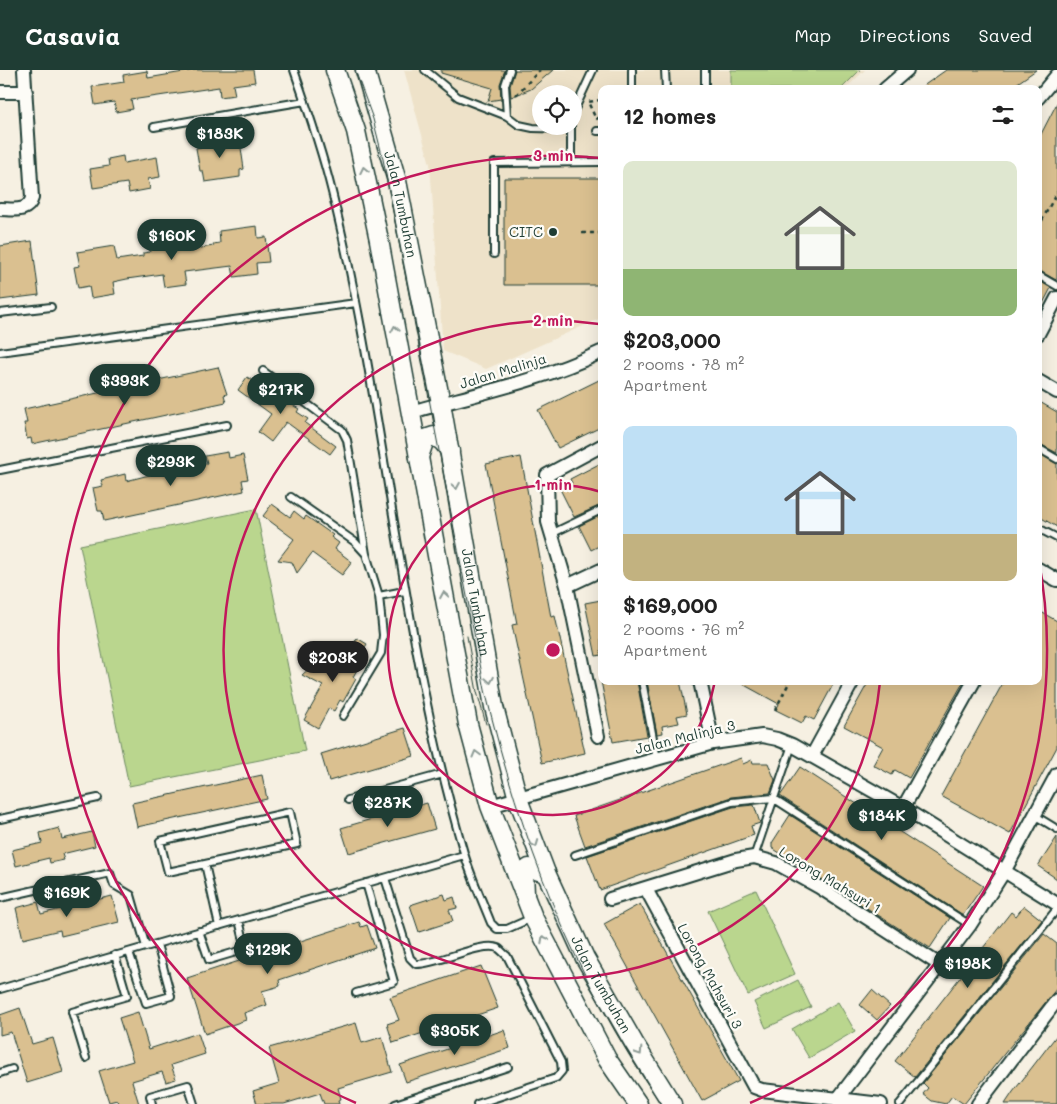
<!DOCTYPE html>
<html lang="en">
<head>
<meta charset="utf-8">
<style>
	body { margin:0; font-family:Mali,sans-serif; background:#f2f2f2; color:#222; height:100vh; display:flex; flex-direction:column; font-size:19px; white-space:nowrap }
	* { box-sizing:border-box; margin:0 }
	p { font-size:16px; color:#767676 }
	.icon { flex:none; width:28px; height:28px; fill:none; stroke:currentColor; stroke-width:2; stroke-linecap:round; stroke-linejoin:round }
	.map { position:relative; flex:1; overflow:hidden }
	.details { position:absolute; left:598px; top:15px; width:444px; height:600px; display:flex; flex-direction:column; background:#fff; border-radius:10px; box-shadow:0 5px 20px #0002 }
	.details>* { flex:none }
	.tools { position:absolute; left:532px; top:15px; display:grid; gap:10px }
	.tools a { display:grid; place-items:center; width:50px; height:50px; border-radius:50%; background:#fff; box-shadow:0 5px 20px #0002; font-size:25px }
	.price { position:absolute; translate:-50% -42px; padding:0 11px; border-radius:18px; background:#1f3d34; color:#fff; font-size:16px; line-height:32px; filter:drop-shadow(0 1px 2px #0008) }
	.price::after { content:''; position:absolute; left:50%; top:30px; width:15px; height:11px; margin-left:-8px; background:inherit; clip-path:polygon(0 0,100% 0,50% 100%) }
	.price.on { background:#222; color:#fff }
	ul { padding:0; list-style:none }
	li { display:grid; align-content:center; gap:10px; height:265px; padding:0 25px }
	li span { display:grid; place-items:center; height:155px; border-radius:10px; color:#555 }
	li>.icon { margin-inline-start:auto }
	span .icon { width:90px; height:90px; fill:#fffc; stroke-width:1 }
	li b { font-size:21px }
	h2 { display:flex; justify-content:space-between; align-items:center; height:60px; padding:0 25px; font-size:21px }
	header { display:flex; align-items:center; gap:30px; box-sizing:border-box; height:70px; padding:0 25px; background:#1f3d34; color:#fff }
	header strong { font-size:24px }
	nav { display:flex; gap:28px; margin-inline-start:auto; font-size:18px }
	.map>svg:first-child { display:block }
</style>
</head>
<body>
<header>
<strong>Casavia</strong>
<nav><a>Map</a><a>Directions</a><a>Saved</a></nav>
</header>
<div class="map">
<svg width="1057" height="1034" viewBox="0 0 1057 1034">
	<rect width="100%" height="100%" fill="#f6f0e2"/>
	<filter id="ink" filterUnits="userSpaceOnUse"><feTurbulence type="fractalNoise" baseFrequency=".02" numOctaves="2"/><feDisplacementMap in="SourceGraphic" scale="10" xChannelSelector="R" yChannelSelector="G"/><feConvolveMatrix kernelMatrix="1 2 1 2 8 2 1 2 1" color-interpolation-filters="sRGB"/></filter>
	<g filter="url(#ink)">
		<path fill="#eee2c9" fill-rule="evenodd" d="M404,0H865L845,19H601V248L486,299L443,281L430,94ZM541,24H574V56H541Z"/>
		<path fill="#bad68e" stroke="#6c8a61" d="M731,0H860L841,19H731Z
			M256,439L305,681L129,716L80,475Z
			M756,820L795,904L748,925L708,841Z
			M798,910L811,937L766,958L754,932Z
			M838,932L855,961L809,988L792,959Z"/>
		<path fill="#dac090" stroke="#1f3d34" d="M195,0H253L255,12L233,15L235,25L220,27L219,17L131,30L133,39L116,42L114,32L95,35L92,17L124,12L123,5L147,1L148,8Z
			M441,0H505L500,14L501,29L488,31L492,18L441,3Z
			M515,0H553L531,19L511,27L510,16Z
			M946,0H1036L1009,19H919Z
			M1057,33V208L1056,210L1038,200V70Z
			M229,66L230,73L240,71L244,99L240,100V107L205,112L203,101H200L196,78L206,76L205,70Z
			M123,86L124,93L157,87L160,107L148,109L150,119L129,123L127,113L93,118L90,99L109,96L108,89Z
			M504,108H601V215H504Z
			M257,156L258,168L266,167L269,192L256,193L257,204L234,207L232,196L184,202L186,214L164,217L162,204L127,209L113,212L115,224L91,228L89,216L78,218L74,197L80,196L77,182L114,176L117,190L143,186V183L150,182L148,171L185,166L187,180L214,176L213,174L220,173L219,161Z
			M32,171L39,225L0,230V176Z
			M1038,210L1051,218L1038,243Z
			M218,297L227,324L224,325L226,332L32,374L31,368L27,369L24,353H27L24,339Z
			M247,307L299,339L297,342L308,349L305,353L336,376L330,384L286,352L271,372L258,362L271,344L238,320Z
			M601,309V357L558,378L538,340Z
			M1038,331L1057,342V383L1038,373Z
			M228,382L229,388L243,385L248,409L242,410L244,421L104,451L102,441H98L93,418L103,416L101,410L125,404L126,411L153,404L152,400L178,394L179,398L207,393L205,386Z
			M1038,383L1057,394V457L1038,446Z
			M521,387L551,547L555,546L585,683L542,693L512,555L517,554L486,394Z
			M601,393V435L574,447L560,419L572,413L570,409Z
			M272,434L290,447L294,441L304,449L306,446L333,465L331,467L339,473L335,479L352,492L342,505L312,483L297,503L292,492L278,490L294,469L263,446Z
			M601,445V475L591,480L579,456Z
			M601,530V585L596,586L585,533Z
			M1041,542L1057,551V677L1010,764L941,726L1004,611H1038V549Z
			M357,568L367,574L355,594L359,596L353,607L356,609L343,632L340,630L334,641L329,638L318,658L304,650L323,616L302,605L313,595L314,586L337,601Z
			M601,611H637L647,666L613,672Z
			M647,611H680L687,644L677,646L679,653L662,656L663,663L657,664Z
			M737,611H835L814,650L806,646L802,653L776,640L779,634Z
			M869,611H964L909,708L895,700L892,705L873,695L883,677L844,656Z
			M405,658L414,686L329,711L321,684Z
			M741,688L743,694L752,690L753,693H768L775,710L770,723L731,727L585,776L574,746Z
			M800,697L983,816L963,845L780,726Z
			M262,705L267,729L137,757L132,733Z
			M427,733L435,759L349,783L341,758Z
			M754,735L760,753L751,756L754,765L600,820L587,786L733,737Z
			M790,745L950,848L930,878L772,778V773Z
			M59,758L62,769L92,762L95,776L62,784L64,790L50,793L49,788L16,796L12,780L42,773L40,763Z
			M1057,767V809L1038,796Z
			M444,824L446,830L454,827L457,838L449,840L453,851L419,862L410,835Z
			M112,826L119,852L61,866L60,860L23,869L16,838L38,832L41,844Z
			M640,834L739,1011L702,1031L604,854Z
			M1024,836L1042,850L915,1007L895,991L1011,842L1016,846Z
			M359,852L361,857L367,855L375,878L279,910L280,916L262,921L267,935L244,943L246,950L205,964L187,908Z
			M1044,864L1057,874V918L964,1034L952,1026L946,1034L932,1031L923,1024L928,1018L923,1013Z
			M481,896L498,938L393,973L387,954L399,950L390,927Z
			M872,920L890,936L877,950L860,935Z
			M20,938L32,974L53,968L63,1002L27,1013L11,962L0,965V945Z
			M138,942L149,979L198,963L205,984L171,995L176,1009L166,1012L162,1002L132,1011L139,1034H118L117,1030L109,1032L99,1001L133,991L119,948Z
			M356,953L362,973L382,967L392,1002L338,1018L341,1029L338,1030L339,1034H324L320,1023L284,1034H257L253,1021L279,1013L269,978Z
			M504,960L510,978L406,1012L400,995Z
			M1057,965V1034H1005L1013,1022Z"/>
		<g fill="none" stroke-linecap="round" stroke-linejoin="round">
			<defs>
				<path id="lane" d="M294,0C308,40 322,81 332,122C386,340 400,567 464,783C471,807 482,830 491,853L497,859H507L532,848
					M425,0L458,27L507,46L519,55L533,58L571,59
					M632,0V19
					M665,0L666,19
					M705,0V19
					M574,41L593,0
					M507,46L505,15L510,0
					M571,56V92
					M154,57L305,31
					M597,61H601
					M494,184V93L601,92
					M1038,205L1057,216
					M0,243L51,237
					M0,282L356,233
					M263,301L342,360L347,370L366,484L379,526L383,565L381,583L343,646
					M1038,378L1057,389
					M0,400L227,355
					M291,427L355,472L366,484
					M1038,458L1057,468
					M551,464L601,440
					M379,526L404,521
					M642,611L657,689
					M348,730L443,704
					M290,742L297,774L168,802L160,771Z
					M1034,745L1057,759
					M0,749L98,728
					M575,785L732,732L773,728L970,855
					M754,787L792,675
					M205,794L219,856
					M385,808L410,888L416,894C437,895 482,871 498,878C501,880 504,884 507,886L561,992L562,1001L556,1008L477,1034
					M0,828L110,803L114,815L131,825L146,877
					M199,861L209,890L246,879L239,850
					M129,882L146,933L171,926L157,874
					M0,919L464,785
					M356,923L394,912L366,813
					M86,988L72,942L127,926L115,885
					M0,1003L12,999
					M152,1034L150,1026L188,1015L194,1034
					M395,1034L508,997
					M900,1034L1057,839"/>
				<path id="street" d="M885,19L907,0
					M0,22H26
					M1038,28L1057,5
					M0,139C13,139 28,143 32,128L24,0
					M1038,264L1057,228
					M1038,311L1057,322
					M411,342C475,324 541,311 601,282
					M1038,499L1057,510
					M567,516L601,500
					M700,611L713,673
					M598,666L567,516L548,452L547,405L601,376
					M812,686L853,611
					M490,736L713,673L762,666L777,669L792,675L903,738L1057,834
					M903,738L974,611
					M646,819L754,1017L762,1020L881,1034
					M610,829L736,790L754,787L776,793L819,817L940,895
					M837,1030L970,855L1005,800L1057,704
					M978,1034L1057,930"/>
				<g id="secondary">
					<path d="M335,0L356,61L379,170L468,654L490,736L533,847L607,989L638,1034"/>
					<path id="s1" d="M365,0L397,111L441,333L494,637L518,729L546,803L585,888L634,973L672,1034"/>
					<path d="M419,387L425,369L434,366L442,371L450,381"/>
					<path d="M525,824L524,802L529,798L546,803"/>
				</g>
			</defs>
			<use href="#lane" stroke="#1f3d34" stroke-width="10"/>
			<use href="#street" stroke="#1f3d34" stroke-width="16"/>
			<use href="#secondary" stroke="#1f3d34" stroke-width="21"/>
			<path stroke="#1f3d34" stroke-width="2.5" stroke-dasharray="4 4" stroke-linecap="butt" d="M516,25L540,0
				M601,30L588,32L596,49L601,47
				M1038,158L1057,122
				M582,163H601
				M775,640L790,611"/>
			<use href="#lane" stroke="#fdfcf7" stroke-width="6"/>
			<use href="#street" stroke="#fdfcf7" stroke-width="12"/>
			<use href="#secondary" stroke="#fdfcf7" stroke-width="18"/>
			<path stroke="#1f3d34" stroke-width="1" d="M355,0L373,49L383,89L485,620C520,768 574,909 661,1034
				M467,566L477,622L486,654"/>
		</g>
		<defs><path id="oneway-chevron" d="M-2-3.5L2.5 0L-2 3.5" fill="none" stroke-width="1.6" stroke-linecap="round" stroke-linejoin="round" transform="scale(1.25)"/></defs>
		<g stroke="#8e9c96">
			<use href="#oneway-chevron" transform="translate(364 100) rotate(-102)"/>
			<use href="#oneway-chevron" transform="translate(395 259) rotate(-100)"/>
			<use href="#oneway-chevron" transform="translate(456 416) rotate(80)"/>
			<use href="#oneway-chevron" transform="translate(444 525) rotate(-100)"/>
			<use href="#oneway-chevron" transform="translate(490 610) rotate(80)"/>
			<use href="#oneway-chevron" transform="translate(476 684) rotate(-105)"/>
			<use href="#oneway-chevron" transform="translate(535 774) rotate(69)"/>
			<use href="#oneway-chevron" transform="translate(544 869) rotate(-118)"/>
			<use href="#oneway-chevron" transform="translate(639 982) rotate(57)"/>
		</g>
	</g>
	<g fill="none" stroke="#c2185b" stroke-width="2.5">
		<path d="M715 611A165 165 0 1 1 601 422"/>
		<path d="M880 612A329 329 0 1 1 599 254"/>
		<path d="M356 1033A494 494 0 0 1 600 88M1038 486A494 494 0 0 1 750 1033"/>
	</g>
	<circle fill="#1f3d34" stroke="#fdfcf7" stroke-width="2" cx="553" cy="162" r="5"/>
	<g text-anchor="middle" stroke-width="4.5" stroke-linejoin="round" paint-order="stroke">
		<g font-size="14" fill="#1f3d34" stroke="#fdfcf7">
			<text dy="5" stroke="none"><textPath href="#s1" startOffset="139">Jalan Tumbuhan</textPath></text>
			<text transform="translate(503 301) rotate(-17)" y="5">Jalan Malinja</text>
			<text dy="5" stroke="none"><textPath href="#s1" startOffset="544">Jalan Tumbuhan</textPath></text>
			<text transform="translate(685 667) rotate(-14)" y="5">Jalan Malinja 3</text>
			<text transform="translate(830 810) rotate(31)" y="5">Lorong Mahsuri 1</text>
			<text transform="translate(710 906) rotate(61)" y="5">Lorong Mahsuri 3</text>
			<text dy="5" stroke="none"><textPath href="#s1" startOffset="949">Jalan Tumbuhan</textPath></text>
		</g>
		<g font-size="14" fill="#1f3d34" stroke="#fdfcf7" text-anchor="end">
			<text x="543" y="167">CITC</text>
		</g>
	</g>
	<circle cx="553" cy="580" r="8" fill="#c2185b" stroke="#fdfcf7" stroke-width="2.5"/>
	<g font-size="15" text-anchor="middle" font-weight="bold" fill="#c2185b" stroke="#fdfcf7" stroke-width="4.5" stroke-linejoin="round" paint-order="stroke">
		<text x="553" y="91">3 min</text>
		<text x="553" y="256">2 min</text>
		<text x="553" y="420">1 min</text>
	</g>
</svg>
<div class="tools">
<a><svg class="icon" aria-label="locate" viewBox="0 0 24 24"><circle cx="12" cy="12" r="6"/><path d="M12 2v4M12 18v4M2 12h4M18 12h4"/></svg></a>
</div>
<b class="price" style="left:220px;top:89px">$183K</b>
<b class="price" style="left:172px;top:191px">$160K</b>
<b class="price" style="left:125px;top:336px">$393K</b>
<b class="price" style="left:281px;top:345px">$217K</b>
<b class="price" style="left:171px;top:417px">$293K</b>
<b class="price on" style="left:333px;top:613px">$203K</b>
<b class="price" style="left:388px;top:758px">$287K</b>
<b class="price" style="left:882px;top:771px">$184K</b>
<b class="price" style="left:67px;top:848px">$169K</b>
<b class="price" style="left:268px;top:905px">$129K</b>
<b class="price" style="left:968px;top:919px">$198K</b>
<b class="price" style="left:455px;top:986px">$305K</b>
<section class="details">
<h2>12 homes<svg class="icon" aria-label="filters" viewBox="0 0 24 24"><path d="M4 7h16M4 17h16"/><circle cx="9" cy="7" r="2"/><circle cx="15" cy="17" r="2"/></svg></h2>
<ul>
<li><span style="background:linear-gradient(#dfe7d0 70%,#8fb573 0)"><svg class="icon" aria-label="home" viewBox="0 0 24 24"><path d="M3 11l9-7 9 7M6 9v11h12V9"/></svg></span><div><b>$203,000</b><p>2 rooms · 78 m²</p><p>Apartment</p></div></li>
<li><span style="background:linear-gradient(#bfe0f5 70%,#c2b280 0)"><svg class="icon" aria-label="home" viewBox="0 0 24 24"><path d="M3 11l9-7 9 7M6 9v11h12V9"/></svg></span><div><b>$169,000</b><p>2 rooms · 76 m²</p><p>Apartment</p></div></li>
</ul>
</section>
</div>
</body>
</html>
